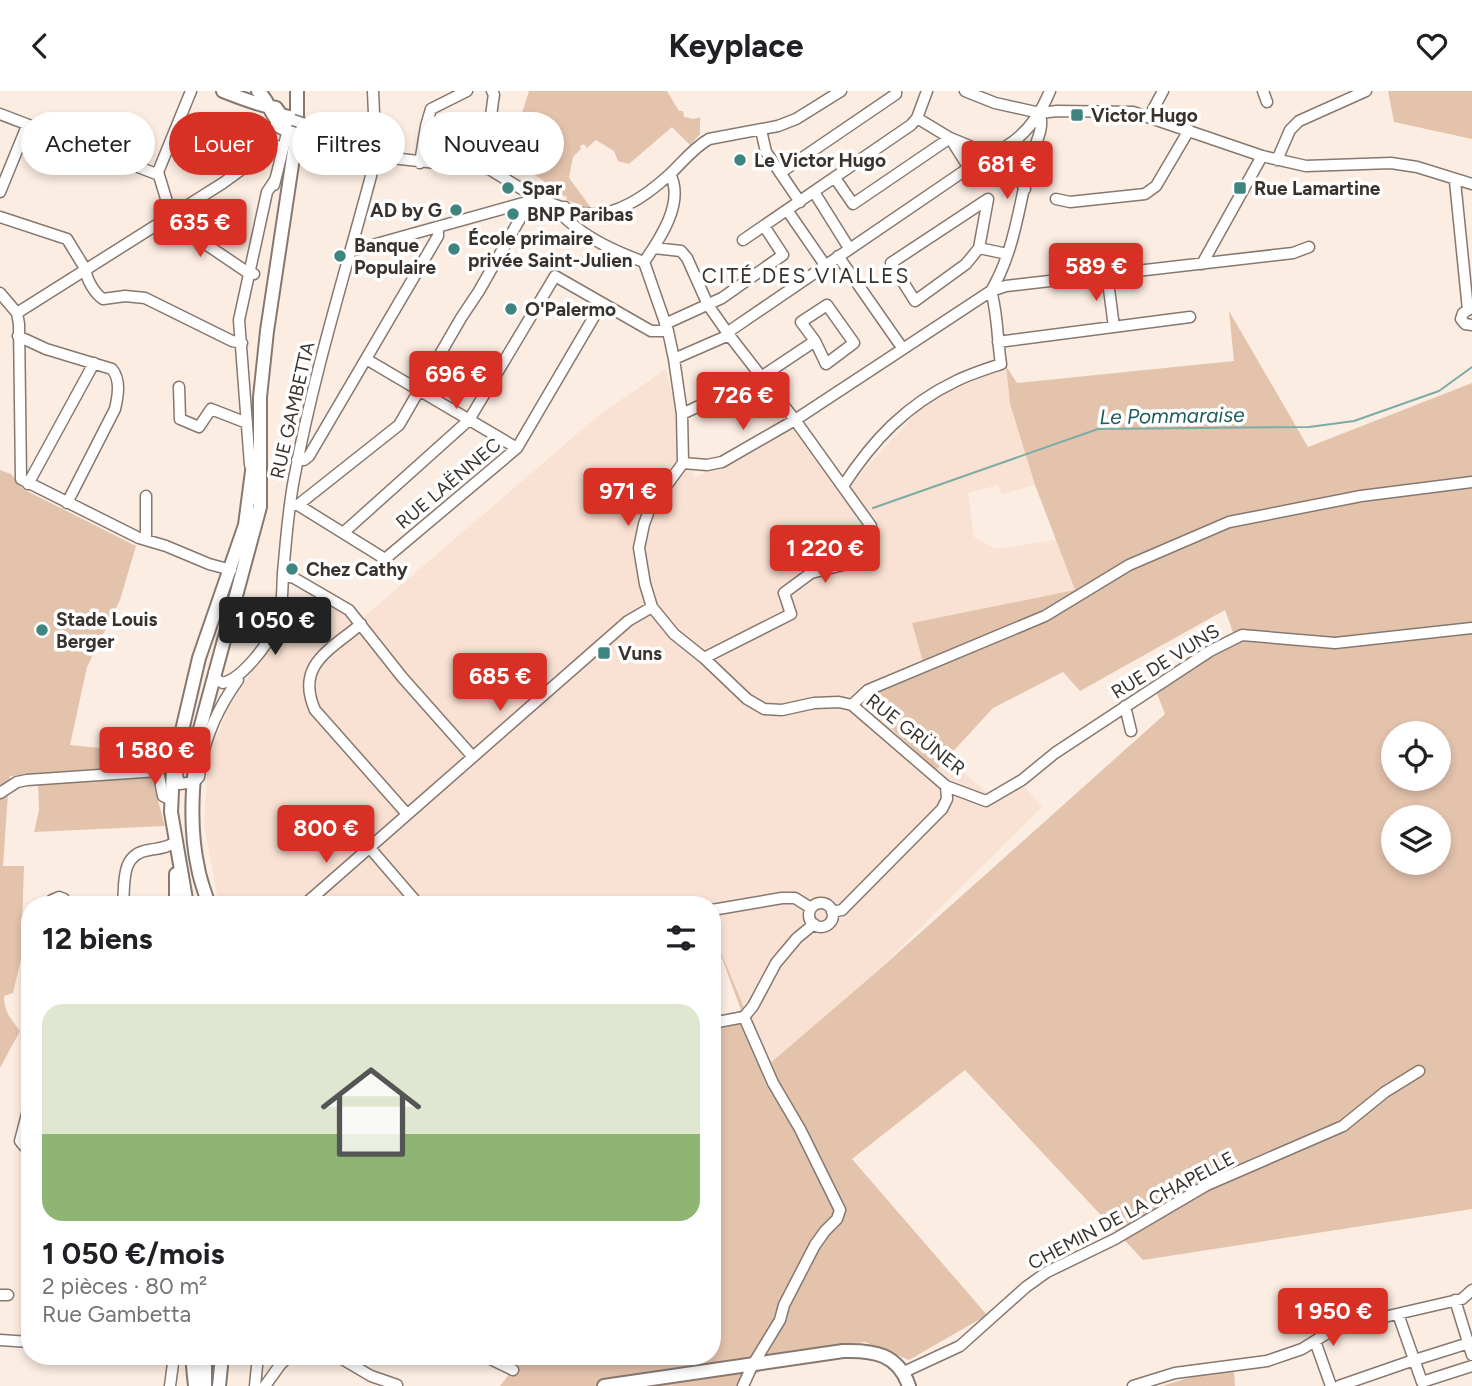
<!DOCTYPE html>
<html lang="fr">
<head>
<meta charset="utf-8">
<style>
	body { margin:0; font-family:Figtree,sans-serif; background:#f2f2f2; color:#202124; height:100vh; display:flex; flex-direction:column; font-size:26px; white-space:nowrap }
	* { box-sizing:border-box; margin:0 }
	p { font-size:23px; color:#757577 }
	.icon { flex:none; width:38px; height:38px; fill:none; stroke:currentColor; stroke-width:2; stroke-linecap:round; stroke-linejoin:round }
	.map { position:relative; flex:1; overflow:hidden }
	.sheet { position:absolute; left:21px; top:805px; width:700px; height:469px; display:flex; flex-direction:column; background:#fff; border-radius:28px; box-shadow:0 4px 10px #0003 }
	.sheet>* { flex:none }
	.hud { position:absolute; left:21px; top:21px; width:700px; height:63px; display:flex; gap:14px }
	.buttons { position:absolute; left:1381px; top:630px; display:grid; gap:14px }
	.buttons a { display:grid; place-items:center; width:70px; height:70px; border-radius:50%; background:#fff; box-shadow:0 4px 10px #0003; font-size:35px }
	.price { position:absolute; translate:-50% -60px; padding:0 16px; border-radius:7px; background:#d93025; color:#fff; font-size:23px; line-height:46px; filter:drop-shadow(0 2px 4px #0008) }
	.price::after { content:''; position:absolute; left:50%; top:42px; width:21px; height:16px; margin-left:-10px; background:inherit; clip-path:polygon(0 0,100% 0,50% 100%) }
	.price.on { background:#222; color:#fff }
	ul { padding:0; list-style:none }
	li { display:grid; align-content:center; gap:14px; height:371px; padding:0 21px }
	li span { display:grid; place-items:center; height:217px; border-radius:21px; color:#555 }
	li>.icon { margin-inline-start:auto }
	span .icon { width:126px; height:126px; fill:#fffc; stroke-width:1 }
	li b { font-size:30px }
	h2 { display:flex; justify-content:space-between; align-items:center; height:84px; padding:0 21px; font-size:30px }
	.chip { padding:0 24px; border-radius:32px; background:#fff; box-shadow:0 4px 10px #0003; font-size:24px; line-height:63px }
	.chip.on { background:#d93025; color:#fff }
	header { display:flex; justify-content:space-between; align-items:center; height:91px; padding:0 21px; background:#fff; font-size:32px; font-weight:700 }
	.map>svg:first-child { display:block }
</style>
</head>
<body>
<header><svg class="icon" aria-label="back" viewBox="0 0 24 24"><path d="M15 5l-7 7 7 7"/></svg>Keyplace<svg class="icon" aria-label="heart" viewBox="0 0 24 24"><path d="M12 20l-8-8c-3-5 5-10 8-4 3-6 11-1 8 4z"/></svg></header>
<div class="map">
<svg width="1472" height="1295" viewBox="0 0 1472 1295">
	<rect width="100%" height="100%" fill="#fcede2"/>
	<path fill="#f9e2d3" d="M1006,275L1010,313L1035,394L1002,403L998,394L968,402L974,446L995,458L1056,449L1075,500L912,532L925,578L935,679L948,667L997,711L1024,695L1042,716L873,884L767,975L712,840V814H219L204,734L208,670L228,617L270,554L322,508L365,525L599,324L666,278L694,387L794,337L842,402L927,311Z"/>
	<path fill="#e4c3ad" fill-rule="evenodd" d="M529,0H667L679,20H683L684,26L694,28L700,26V43L690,54L672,36L629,73L618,70L614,60L596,49L587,57L584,53L580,55L581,58L573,66L569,87L592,118L566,109L567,106L562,104L560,108L556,106L558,99L530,81L537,66L517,54L526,39L518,34Z
		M1388,0H1472V48L1394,31Z
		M1229,220L1308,356L1472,292V1118L1143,1169L965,979L852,1068L987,1224L909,1269L865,1251L794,1259L737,1295H500L516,1274L502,1265H712V932L741,919L712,840L768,974L873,884L1165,623L1156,600L1236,550L1225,519L1080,600L1063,581L993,617L936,679L862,610L925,578L912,532L1075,499L1035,394L1010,313L1006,275L1017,292L1234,270ZM1393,642H1438V688H1393ZM1393,726H1438V772H1393Z
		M0,379L11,383L23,398L136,455L120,509L87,576L70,654L152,662L150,676L10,685L9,695L0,698Z
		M151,684L165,735L34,741L39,719L38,691Z
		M8,702L3,775H24L21,868L13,902L4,905C4,921 11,928 20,940L0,977V705Z
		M1234,1279L1235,1295H1162L1194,1285Z"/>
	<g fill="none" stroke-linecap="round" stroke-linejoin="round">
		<path stroke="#7caca6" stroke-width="2" d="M873,417L1098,338L1309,336L1354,330L1439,300L1472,276"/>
		<defs>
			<path id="minor" d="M965,0L995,12L1040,22L1057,20L1133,21L1262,65L1306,75L1391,72L1417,76L1472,93
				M1263,0L1267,11
				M0,23L159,84
				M1149,26L1163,0
				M917,27L950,47L989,63
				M305,33L383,66L489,78L530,103L534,109
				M761,39L766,61L800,111
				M1001,59L1025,98
				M1277,69L1290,39L1299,30L1366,0
				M420,72L426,35L431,18L467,0
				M444,74C449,50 480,54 489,33C492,25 492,13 494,4L492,0
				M780,82L896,3V0
				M835,87L853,113L950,47L969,77
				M1455,90L1468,219
				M274,94L289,34
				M0,101L27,35
				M814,101L849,157
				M1056,108L1070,111L1145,103L1156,95L1189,39
				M565,116V127C588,148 614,160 644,171
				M787,119L825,174
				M171,124L158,81L191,0
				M0,126L67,148L86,179C86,188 95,203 103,208L125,205L145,207L232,250L242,252
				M167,127L247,181L254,183
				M743,149L911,34L917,27L927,0
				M654,157L681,160L687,167L708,214L729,244L795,329L871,435V460L859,470L811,482L784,502L791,523L704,567
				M979,157L988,108L891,172L915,210L966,173L979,157L1007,163
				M351,160L534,109H541C555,113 569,120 583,122C614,128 647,104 669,84C682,72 693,57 709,48L778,35L796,28L841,0
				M838,165L903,258
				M644,171L668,240L674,268L682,323L683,372L650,417L644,433L639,457L645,493L652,516L674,543L704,567L747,608L764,618L782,619L814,612L839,611L852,614L946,695L986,710L1022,689L1055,662L1210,560L1242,544L1335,552L1472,537
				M644,171C660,148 685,111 670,83
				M1202,173L1262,65
				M1107,183L1114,236
				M991,200L1006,195L1293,162L1309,156
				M0,202L17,222L19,233L21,388L139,447L166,455L209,473L231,479
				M827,214L854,252L826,273L815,250L801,231Z
				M1468,219L1463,222L1461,228L1465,233L1472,234
				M17,222L223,92L274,55L283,56
				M665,233L722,207L783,164L764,135
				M18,245L46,258L112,278C121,289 118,305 115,318L67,412
				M998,251L1190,226
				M366,268L517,357
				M674,268L729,244L731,239L989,63C1020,53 1038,29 1050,0
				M179,296L180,328L199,336L211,318L247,332
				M682,323L761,286L815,250
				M297,369H304L309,365L438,145V136
				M683,372L707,374L722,371L795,329L991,200C1016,158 1019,110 1032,64C1037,48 1044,38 1040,22
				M250,374L239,229L267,101L275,89
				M28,393L94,272
				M843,395C873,349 906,314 956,290C970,283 986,278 1001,273C997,248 998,224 991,200
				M146,405V448
				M295,414H298L399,334L461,227L479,200L530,110
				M298,414L385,468L517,357L602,212
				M343,442L469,329L555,185L651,240H668
				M283,484L294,487L349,519L402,586L473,666
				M361,533C330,559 295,574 315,619L407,723
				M214,582L215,588L223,592C243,587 268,553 276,535C283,518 282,500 283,482C286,451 288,419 294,388C313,285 344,186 371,85V61L375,47L373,0
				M852,614L868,599L1045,525L1129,474L1229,431L1361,405L1472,391
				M1125,615L1131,640
				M178,679L177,685L180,693L194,691L199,686C203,650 217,618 238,589
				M0,702L17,691L27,689L158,680
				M171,709L163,705L158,680L163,657L167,655L177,656
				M369,756L419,814
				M809 824a12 12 0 1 1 24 0a12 12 0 1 1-24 0Z
				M51,814L52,809L59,806L64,808L65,814
				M123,814C125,792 120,763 149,759C160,757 166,757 176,751
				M304,814L628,530L652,516
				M712,819L782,807H795L811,817
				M832,821L842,819L942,718L947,708L946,695
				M712,932L744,926L753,915L776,872L797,847L814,833
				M28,1019L20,1050L24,1055L30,1057
				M0,1204H8
				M1455,1209L1472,1264
				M1398,1223L1422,1291L1472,1275
				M0,1249L30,1251
				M1315,1250L1331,1295
				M337,1265L371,1285L397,1294
				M484,1265L513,1279
				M1418,1268L1472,1251
				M904,1281L960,1255L1026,1196L1047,1181L1115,1148L1207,1094L1343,1035L1385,1001L1419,980
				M170,1295L174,1265
				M255,1295L258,1265
				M265,1295L280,1274L289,1265
				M743,1295L752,1275L780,1229L784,1214L815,1154L825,1140L837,1128L840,1119L800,1038L773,992L744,926
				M1133,1295L1175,1282L1267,1270L1302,1258L1326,1243L1345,1235L1462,1208L1472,1199
				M1339,1295L1414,1269"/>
			<path id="major" d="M223,0C241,7 257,14 276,17L281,24L289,26L290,32L287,36L282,37L277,34V29C269,20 268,8 258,0
				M176,783V814
				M187,814L171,721L173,678L199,567L245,434L254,365
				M209,814C205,802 200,789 198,777C188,732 193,683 200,638L260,416V306L267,240L297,40V0
				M192,1265L195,1295
				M205,1265V1295
				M219,1295L222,1265
				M604,1295L843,1260C874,1259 898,1263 909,1295"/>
		</defs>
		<use href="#minor" stroke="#86786f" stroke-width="13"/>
		<use href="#major" stroke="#86786f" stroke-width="16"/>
		<use href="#minor" stroke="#fff" stroke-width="10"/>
		<use href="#major" stroke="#fff" stroke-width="12"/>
		<defs>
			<path id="minor-bridge" d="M293,29L305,33"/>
		</defs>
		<use href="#minor-bridge" stroke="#86786f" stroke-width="13" stroke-linecap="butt"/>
		<use href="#minor-bridge" stroke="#fff" stroke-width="10"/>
	</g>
	<g fill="#3e857f" stroke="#fff" stroke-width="2.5">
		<rect x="1070" y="17" width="14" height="14" rx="3.5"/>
		<circle cx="740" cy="69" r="7"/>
		<circle cx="508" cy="97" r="7"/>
		<rect x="1233" y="90" width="14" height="14" rx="3.5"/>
		<circle cx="456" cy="119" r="7"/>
		<circle cx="513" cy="123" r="7"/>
		<circle cx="454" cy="158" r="7"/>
		<circle cx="340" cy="165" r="7"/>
		<circle cx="511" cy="218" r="7"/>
		<circle cx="292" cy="478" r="7"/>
		<circle cx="42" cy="539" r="7"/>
		<rect x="597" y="555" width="14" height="14" rx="3.5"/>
	</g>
	<g text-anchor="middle" stroke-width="7" stroke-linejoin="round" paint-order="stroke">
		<g font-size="19" font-weight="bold" fill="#39332f" stroke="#fff" text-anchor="start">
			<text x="1091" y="31">Victor Hugo</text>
			<text x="754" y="76">Le Victor Hugo</text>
			<text x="522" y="104">Spar</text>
			<text x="1254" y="104">Rue Lamartine</text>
			<text x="442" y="126" text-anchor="end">AD by G</text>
			<text x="527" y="130">BNP Paribas</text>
			<text x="468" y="154">École primaire<tspan x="468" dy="22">privée Saint-Julien</tspan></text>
			<text x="354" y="161">Banque<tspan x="354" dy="22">Populaire</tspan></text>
			<text x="525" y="225">O'Palermo</text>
			<text x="306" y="485">Chez Cathy</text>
			<text x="56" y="535">Stade Louis<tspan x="56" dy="22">Berger</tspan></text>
			<text x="618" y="569">Vuns</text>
		</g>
		<g font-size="19" fill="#39332f" stroke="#fff">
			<text transform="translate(292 319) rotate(-77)" y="7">RUE GAMBETTA</text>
			<text transform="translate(448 392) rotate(-40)" y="7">RUE LAËNNEC</text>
			<text transform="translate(1165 570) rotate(-32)" y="7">RUE DE VUNS</text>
			<text transform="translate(916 643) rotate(38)" y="7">RUE GRÜNER</text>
			<text transform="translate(1131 1119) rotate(-28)" y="7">CHEMIN DE LA CHAPELLE</text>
		</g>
		<g font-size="21" letter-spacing="2" fill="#39332f" stroke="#fff">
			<text x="806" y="192">CITÉ DES VIALLES</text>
		</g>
		<g font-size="21" font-style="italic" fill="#225d59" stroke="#fff">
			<text transform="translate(1172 325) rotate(-1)" y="7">Le Pommaraise</text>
		</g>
	</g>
</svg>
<div class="buttons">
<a><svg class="icon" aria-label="locate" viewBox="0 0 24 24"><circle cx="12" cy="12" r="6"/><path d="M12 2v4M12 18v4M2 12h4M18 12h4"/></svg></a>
<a><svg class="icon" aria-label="layers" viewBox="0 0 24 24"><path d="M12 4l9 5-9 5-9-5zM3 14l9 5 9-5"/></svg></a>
</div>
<b class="price" style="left:1007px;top:110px">681 €</b>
<b class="price" style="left:200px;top:168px">635 €</b>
<b class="price" style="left:1096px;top:212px">589 €</b>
<b class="price" style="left:456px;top:320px">696 €</b>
<b class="price" style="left:743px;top:341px">726 €</b>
<b class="price" style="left:628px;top:437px">971 €</b>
<b class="price" style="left:825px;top:494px">1 220 €</b>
<b class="price on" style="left:275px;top:566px">1 050 €</b>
<b class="price" style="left:500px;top:622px">685 €</b>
<b class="price" style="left:155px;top:696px">1 580 €</b>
<b class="price" style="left:326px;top:774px">800 €</b>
<b class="price" style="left:1333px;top:1257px">1 950 €</b>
<div class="hud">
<a class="chip">Acheter</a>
<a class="chip on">Louer</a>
<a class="chip">Filtres</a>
<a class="chip">Nouveau</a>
</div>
<section class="sheet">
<h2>12 biens<svg class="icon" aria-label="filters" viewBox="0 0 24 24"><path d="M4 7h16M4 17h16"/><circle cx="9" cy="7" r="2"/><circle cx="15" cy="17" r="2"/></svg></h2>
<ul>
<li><span style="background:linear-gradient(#dfe7d0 60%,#8fb573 0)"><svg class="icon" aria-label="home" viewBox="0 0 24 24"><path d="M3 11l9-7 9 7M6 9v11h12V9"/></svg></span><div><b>1 050 €/mois</b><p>2 pièces · 80 m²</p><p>Rue Gambetta</p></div></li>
</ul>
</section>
</div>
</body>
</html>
